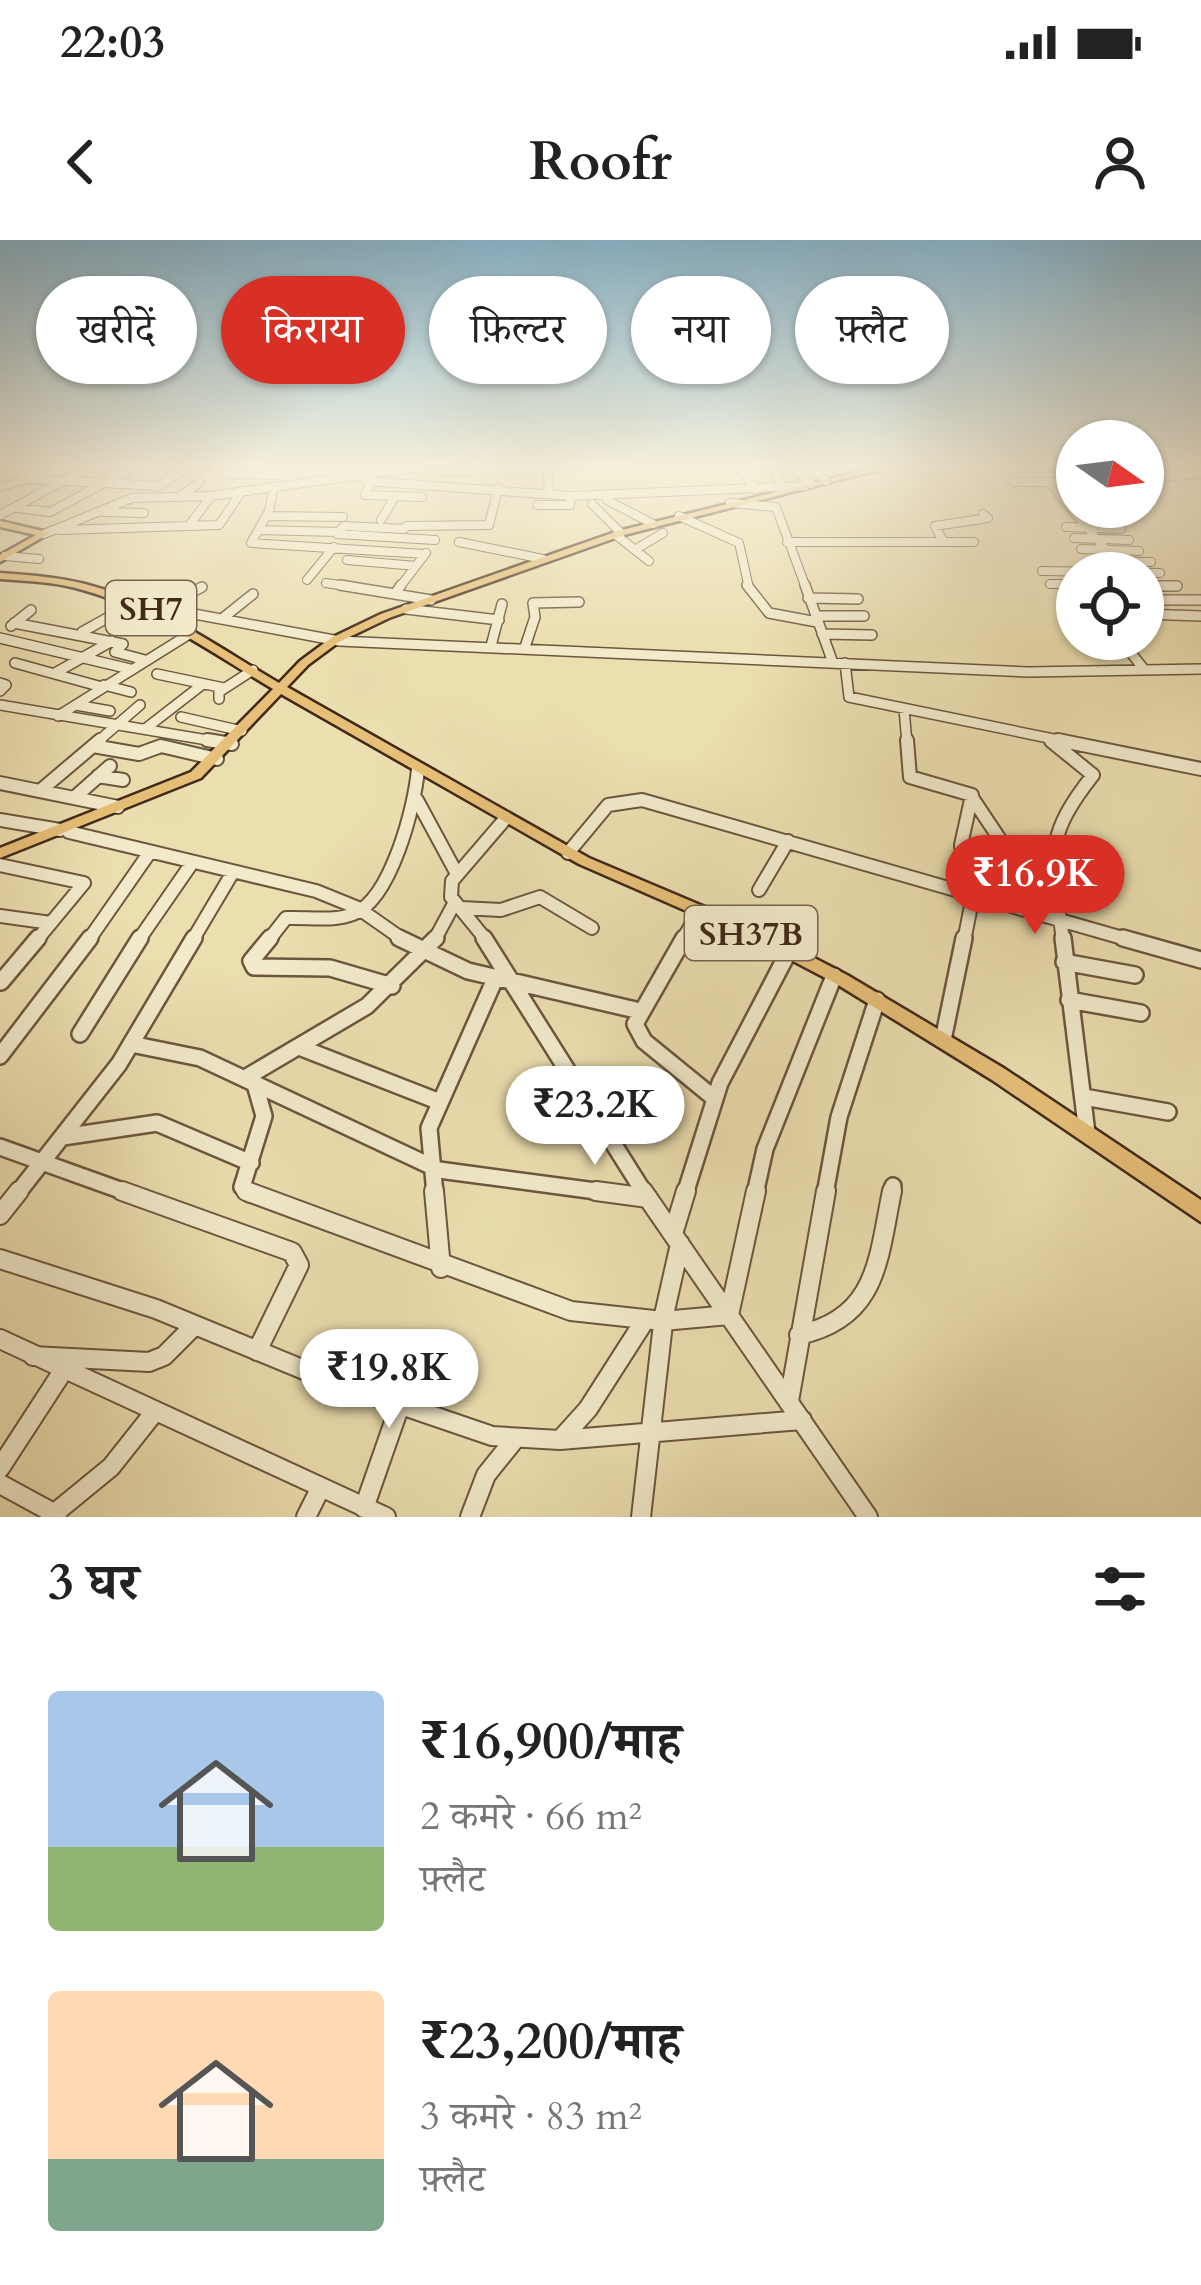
<!DOCTYPE html>
<html lang="hi">
<head>
<meta charset="utf-8">
<style>
	body { margin:0; font-family:Cardo,"Noto Serif Devanagari",serif; background:#f2f2f2; color:#222; height:100vh; display:flex; flex-direction:column; font-size:45px; white-space:nowrap }
	* { box-sizing:border-box; margin:0 }
	p { font-size:39px; color:#767676 }
	.icon { flex:none; width:66px; height:66px; fill:none; stroke:currentColor; stroke-width:2; stroke-linecap:round; stroke-linejoin:round }
	.map { position:relative; height:1277px; overflow:hidden }
	.details { display:flex; flex-direction:column; background:#fff; flex:1 }
	.details>* { flex:none }
	.top-card { position:absolute; left:36px; top:36px; width:1131px; height:108px; display:flex; gap:24px }
	.needle { width:78px; rotate:104deg }
	.buttons { position:absolute; left:1056px; top:180px; display:grid; gap:24px }
	.buttons a { display:grid; place-items:center; width:108px; height:108px; border-radius:50%; background:#fff; box-shadow:0 3px 9px #0004; font-size:60px }
	.price { position:absolute; translate:-50% -102px; padding:0 27px; border-radius:42px; background:#fff; color:#222; font-size:39px; line-height:78px; filter:drop-shadow(0 3px 6px #0008) }
	.price::after { content:''; position:absolute; left:50%; top:72px; width:36px; height:27px; margin-left:-18px; background:inherit; clip-path:polygon(0 0,100% 0,50% 100%) }
	.price.current { background:#d93025; color:#fff }
	ul { padding:0; list-style:none }
	li { display:flex; align-items:center; gap:36px; height:300px; padding:0 48px }
	li span { display:grid; place-items:center; flex:none; width:336px; height:240px; border-radius:12px; color:#555 }
	li>.icon { margin-inline-start:auto }
	span .icon { width:144px; height:144px; fill:#fffc; stroke-width:1 }
	li b { font-size:51px }
	h2 { display:flex; justify-content:space-between; align-items:center; height:144px; padding:0 48px; font-size:51px }
	.chip { padding:0 42px; border-radius:54px; background:#fff; box-shadow:0 3px 9px #0004; font-size:42px; line-height:108px }
	.chip.current { background:#d93025; color:#fff }
	.status { display:flex; justify-content:space-between; align-items:center; height:84px; padding:0 60px; background:#fff; direction:ltr }
	.status svg { height:33px; fill:currentColor }
	header { display:flex; justify-content:space-between; align-items:center; height:156px; padding:0 48px; background:#fff; font-size:54px; font-weight:600 }
	.map>svg:first-child { display:block }
</style>
</head>
<body>
<div class="status"><b>22:03</b><svg viewBox="0 0 49 12"><path d="M0 12V9h3v3zM5 12V6h3v6zM10 12V3h3v9zM15 12V0h3v12zM26 1h20v11H26zM47 4h2v5h-2z"/></svg></div>
<header><svg class="icon" aria-label="back" viewBox="0 0 24 24"><path d="M15 5l-7 7 7 7"/></svg>Roofr<svg class="icon" aria-label="person" viewBox="0 0 24 24"><circle cx="12" cy="8" r="4"/><path d="M4 21q1-7 8-7t8 7"/></svg></header>
<div class="map">
<svg width="1201" height="1277" viewBox="0 0 1201 1277">
	<rect width="100%" height="100%" fill="#ebdeaf"/>
	<filter id="stains"><feTurbulence type="fractalNoise" baseFrequency=".00167" numOctaves="4"/><feColorMatrix values="0 0 0 0 .2 0 0 0 0 .09 0 0 0 0 .02 0 0 0 .5 -.17"/></filter>
	<radialGradient id="worn" r=".72"><stop offset=".6" stop-color="#630" stop-opacity="0"/><stop offset="1" stop-color="#630" stop-opacity=".3"/></radialGradient>
	<g fill="none" stroke-linecap="round" stroke-linejoin="round">
		<defs>
			<path id="minor-far4" d="M106,226L117,227
				M234,226L225,234L279,235
				M547,226L549,251
				M739,226L756,249
				M772,226L782,245
				M790,226L811,244
				M991,226L1015,242H1077
				M472,227L517,228
				M812,228L826,241
				M880,228L908,226
				M441,231H470
				M1143,238L1201,234
				M366,241L571,256L570,265H537
				M372,241L365,255L422,257
				M1050,243L1125,333
				M274,246L269,271L251,303L425,314
				M0,247L27,239L159,246
				M156,247L191,226
				M571,256L805,246
				M178,257L199,243
				M607,260L653,284
				M730,263L776,267L806,348
				M592,264L621,293
				M17,268L50,272L134,227
				M104,272L144,273
				M0,275L91,226
				M267,276L343,277
				M679,276L739,303L749,348
				M381,280L395,257
				M191,283L211,256
				M406,286L489,285L498,248
				M1066,287L1121,289
				M404,289L344,286L337,294L435,300
				M60,290L219,285L242,251
				M259,290L338,292
				M44,294L132,258L211,256L424,226
				M616,295L649,321
				M1074,298L1129,300
				M943,301L935,286L988,278L983,274
				M459,302L543,319
				M787,302H974
				M638,308L663,293
				M1081,309L1139,311
				M5,316L39,319
				M347,320L416,326
				M1091,321L1151,322
				M1042,331L1160,333
				M307,340L334,307
				M326,343L358,348
				M1050,344H1077
				M1143,346H1177
				M399,348L426,313"/>
			<path id="minor-far3" d="M340,345L431,360
				M747,345L769,373L817,382
				M805,345L833,423
				M1143,346H1177
				M397,351L401,345
				M808,358L858,359
				M1068,358L1077,359
				M1143,360H1201
				M146,365L339,401L1029,432L1201,429
				M168,365L202,347
				M406,369L499,380
				M1143,374L1201,376
				M816,376H864
				M223,378L253,354
				M14,383L123,404L115,412L145,420
				M11,386L31,370
				M82,392L136,362
				M822,394L872,395
				M0,398L130,429
				M1120,399L1143,428
				M491,406L502,364
				M525,407L535,377L533,363L579,362
				M15,423L102,447
				M845,423L849,457L1073,503
				M55,433L112,401
				M157,434L224,448
				M0,443L6,445L0,451
				M104,445L131,452
				M219,459V452L253,430
				M0,465L225,503
				M76,465L110,471
				M904,469L907,503
				M58,476L191,393
				M181,477L242,491
				M145,489L203,444
				M96,503L140,465"/>
			<path id="minor-far2" d="M207,500L232,504
				M907,500L910,537L972,555L961,605L966,654
				M1058,500L1201,529
				M1051,501L1093,535C1040,602 1053,620 1063,701
				M93,506L139,514L161,506L217,519
				M98,536L123,540
				M0,543L118,567
				M41,550L100,500
				M75,557L110,526
				M973,559L1051,676
				M417,560L457,634
				M0,580L60,590
				M69,592L316,651L358,668L405,701
				M568,613L608,565L642,560L1133,701
				M0,625L84,643L36,701
				M759,650L788,601
				M461,668L501,670L540,657L592,688
				M0,676L51,683
				M88,701L150,612
				M138,701L192,623
				M192,701L233,632
				M268,701L286,678C308,677 332,682 353,674C391,660 415,566 418,529
				M434,701L455,662
				M487,701L451,657L452,641L506,578
				M682,701L699,671
				M964,701L973,656"/>
			<path id="minor-far1" d="M270,698L251,721L254,727L330,728L392,746
				M399,698L468,731L640,771
				M484,698L645,954
				M684,698L635,784L644,801L714,858
				M1063,698L1087,893
				M1123,698L1201,720
				M1064,722L1135,735
				M1,742L38,698
				M1069,760L1141,773
				M80,794L140,698
				M943,800L964,698
				M131,804L200,818L439,930L618,954
				M299,807L440,862
				M0,816L90,698
				M245,838L367,766L436,698
				M1084,857L1168,872
				M63,897L157,883L251,923
				M0,907L131,954
				M17,954L119,824L194,698
				M250,954L242,947L264,876L254,841
				M435,954L429,888L495,739
				M685,954L720,843L789,711
				M755,954L765,909L834,736
				M825,954L839,877L877,760
				M891,954L893,946"/>
			<path id="minor" d="M122,951L292,1012L299,1025L257,1111
				M246,951L571,1071L663,1081L729,1075L756,951
				M434,951L441,1028
				M596,951L648,958
				M643,951L868,1277
				M0,975L19,951
				M673,994L686,951
				M0,1019L156,1069L331,1141L492,1196L560,1200L802,1180
				M799,1095C878,1078 878,1019 892,951
				M0,1099L386,1277
				M33,1116L149,1122L164,1116L195,1085
				M789,1161L826,951
				M560,1200L588,1169L645,1080
				M0,1228L63,1131
				M0,1244L57,1275
				M364,1268L400,1165
				M50,1277L111,1227L153,1174
				M306,1277L320,1249
				M470,1277L486,1235L515,1199
				M641,1277L664,1075L680,1004"/>
			<path id="major" d="M881,226H894L624,295L389,378L339,402L308,425L287,447L589,618L764,692L847,735L1005,829L1201,960V982L992,840L835,743L753,700L579,624L281,454L201,538L0,618V608L191,532L273,449C212,413 152,369 83,350C56,342 28,341 0,339V333C29,335 57,337 85,344C156,362 216,406 279,443L300,421L331,398L381,374L618,291Z
				M0,281L47,292L48,294L0,322V315L36,295L0,287Z"/>
		</defs>
		<use href="#minor-far4" stroke="#6c563e" stroke-width="10"/>
		<use href="#minor-far3" stroke="#6c563e" stroke-width="12"/>
		<use href="#minor-far2" stroke="#6c563e" stroke-width="16"/>
		<use href="#minor-far1" stroke="#6c563e" stroke-width="20"/>
		<use href="#minor" stroke="#6c563e" stroke-width="22"/>
		<use href="#major" stroke="#412918" stroke-width="5"/>
		<use href="#minor-far4" stroke="#f2eacb" stroke-width="8"/>
		<use href="#minor-far3" stroke="#f2eacb" stroke-width="9"/>
		<use href="#minor-far2" stroke="#f2eacb" stroke-width="12"/>
		<use href="#minor-far1" stroke="#f2eacb" stroke-width="15"/>
		<use href="#minor" stroke="#f2eacb" stroke-width="18"/>
		<use href="#major" fill="#e6bf78" fill-rule="evenodd"/>
	</g>
	<linearGradient id="sky" x2="0" y2="1"><stop stop-color="#88b7d0"/><stop offset="0.56" stop-color="#f6f0db"/><stop offset="1" stop-color="#f6f0db" stop-opacity="0"/></linearGradient>
	<rect width="1201" height="405" fill="url(#sky)"/>
	<g text-anchor="middle" stroke-width="9" stroke-linejoin="round" paint-order="stroke">
		<g fill="#f2eacb" stroke="#76634e" stroke-width="3">
			<rect x="106" y="341" width="90" height="54" rx="9"/>
			<rect x="685" y="666" width="132" height="54" rx="9"/>
		</g>
		<g font-size="33" font-weight="bold" fill="#412918">
			<text x="151" y="380">SH7</text>
			<text x="751" y="705">SH37B</text>
		</g>
	</g>
	<rect width="100%" height="100%" filter="url(#stains)"/>
	<rect width="100%" height="100%" fill="url(#worn)"/>
</svg>
<div class="buttons">
<a><svg class="needle" viewBox="-14 -14 28 28"><path d="M0-13l5 13h-10z" fill="#e53935"/><path d="M0 13l5-13h-10z" fill="#767676"/></svg></a>
<a><svg class="icon" aria-label="locate" viewBox="0 0 24 24"><circle cx="12" cy="12" r="6"/><path d="M12 2v4M12 18v4M2 12h4M18 12h4"/></svg></a>
</div>
<b class="price current" style="left:1035px;top:697px">₹16.9K</b>
<b class="price" style="left:595px;top:928px">₹23.2K</b>
<b class="price" style="left:389px;top:1191px">₹19.8K</b>
<div class="top-card">
<a class="chip">खरीदें</a>
<a class="chip current">किराया</a>
<a class="chip">फ़िल्टर</a>
<a class="chip">नया</a>
<a class="chip">फ़्लैट</a>
</div>
</div>
<section class="details">
<h2>3 घर<svg class="icon" aria-label="filters" viewBox="0 0 24 24"><path d="M4 7h16M4 17h16"/><circle cx="9" cy="7" r="2"/><circle cx="15" cy="17" r="2"/></svg></h2>
<ul>
<li><span style="background:linear-gradient(#a9c7e8 65%,#8fb573 0)"><svg class="icon" aria-label="home" viewBox="0 0 24 24"><path d="M3 11l9-7 9 7M6 9v11h12V9"/></svg></span><div><b>₹16,900/माह</b><p>2 कमरे · 66 m²</p><p>फ़्लैट</p></div></li>
<li><span style="background:linear-gradient(#ffd9b3 70%,#7fa58c 0)"><svg class="icon" aria-label="home" viewBox="0 0 24 24"><path d="M3 11l9-7 9 7M6 9v11h12V9"/></svg></span><div><b>₹23,200/माह</b><p>3 कमरे · 83 m²</p><p>फ़्लैट</p></div></li>
</ul>
</section>
</body>
</html>
